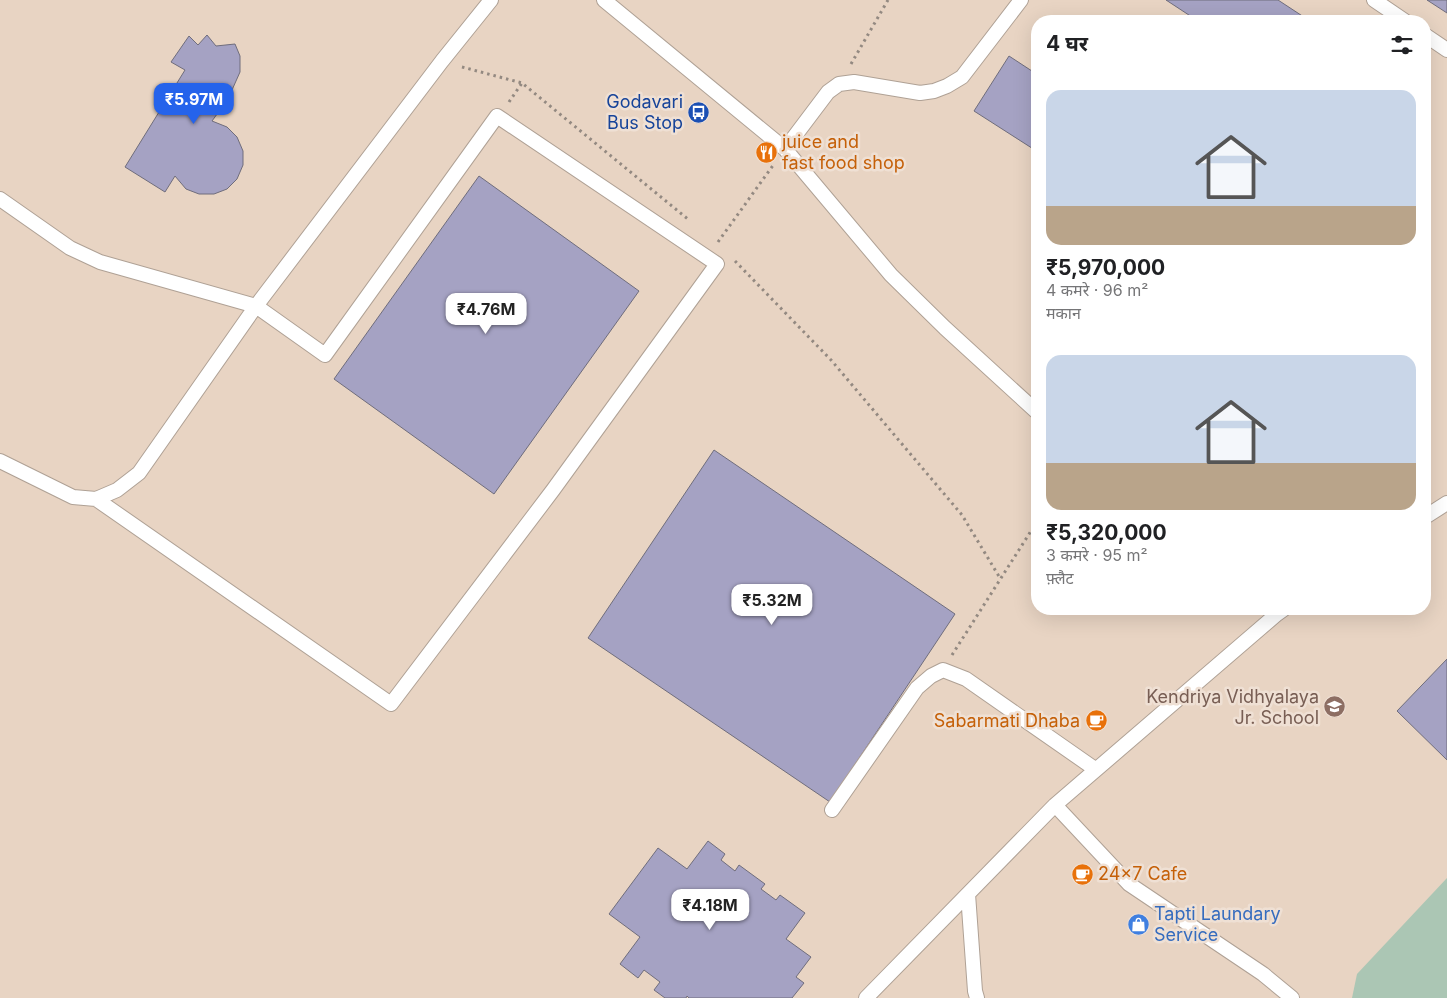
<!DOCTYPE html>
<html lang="hi">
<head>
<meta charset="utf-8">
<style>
	body { margin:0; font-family:Inter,"Noto Sans Devanagari",sans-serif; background:#f2f2f2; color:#202124; height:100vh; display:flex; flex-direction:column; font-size:19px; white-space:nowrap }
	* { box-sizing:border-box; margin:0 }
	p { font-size:16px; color:#757577 }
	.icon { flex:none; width:28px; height:28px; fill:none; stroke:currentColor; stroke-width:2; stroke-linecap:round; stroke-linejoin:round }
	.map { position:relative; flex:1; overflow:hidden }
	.sheet { position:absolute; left:1031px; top:15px; width:400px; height:600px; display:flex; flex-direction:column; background:#fff; border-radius:20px; box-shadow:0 5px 20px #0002 }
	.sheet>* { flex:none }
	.price { position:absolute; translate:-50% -42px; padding:0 11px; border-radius:10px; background:#fff; color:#222; font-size:16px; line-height:32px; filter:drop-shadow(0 1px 2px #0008) }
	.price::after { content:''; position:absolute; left:50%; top:30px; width:15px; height:11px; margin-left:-8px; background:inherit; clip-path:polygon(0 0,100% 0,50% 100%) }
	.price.current { background:#2563eb; color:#fff }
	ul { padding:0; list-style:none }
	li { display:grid; align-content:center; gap:10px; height:265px; padding:0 15px }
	li span { display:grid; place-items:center; height:155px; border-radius:15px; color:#555 }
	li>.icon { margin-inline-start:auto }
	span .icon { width:90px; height:90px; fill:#fffc; stroke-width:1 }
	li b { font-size:21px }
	h2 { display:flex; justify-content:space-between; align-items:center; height:60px; padding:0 15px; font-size:21px }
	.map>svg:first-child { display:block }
</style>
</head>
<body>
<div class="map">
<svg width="1447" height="998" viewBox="0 0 1447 998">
	<rect width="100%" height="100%" fill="#efe0d4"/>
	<path fill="#e8d4c3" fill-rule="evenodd" d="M0,0H1447V998H0ZM1038,21H1425V609H1038Z"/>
	<path fill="#abc6b4" d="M1447,878V998H1352L1357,974Z"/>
	<path fill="#a5a2c3" stroke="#6f6d7c" d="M1166,0H1278L1310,21H1198Z
		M1427,0H1447V13Z
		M207,35L216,46L235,44L240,56V72L228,99L212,121L227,127L237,137L243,151V165L237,179L227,189L214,194H199L186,189L175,176L165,192L125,167L185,70L171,62L189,36L198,45Z
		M1009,56L1038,75V152L974,111Z
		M479,176L639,291L494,494L334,379Z
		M714,450L955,614L830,802L588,638Z
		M1447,659V760L1397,711Z
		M708,841L725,854L721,860L735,871L739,865L765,884L761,889L776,900L780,895L805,913L786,939L811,957L796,977L804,983L792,998H689L687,996L686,998H665L654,990L660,982L644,970L638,978L620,964L640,937L609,914L658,848L687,869Z"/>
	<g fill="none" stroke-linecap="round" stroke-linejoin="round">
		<defs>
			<path id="service" d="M604,0L785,149L891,275L945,328L1038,413
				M1374,0L1405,21
				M1425,35L1447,50
				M785,149L828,92L839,84L854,82L920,93L934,91L947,86L962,77L1021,0
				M0,199L70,248L100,262L256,306L325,355L497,116L717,264L553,490L391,704L96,499
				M0,461L73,497L96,499L117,490L139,473L256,306L442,61L491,0
				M1425,517L1447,503
				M1055,805L1129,884L1263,974L1292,998
				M832,810L917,688L931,676L943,670L966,679L1095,769
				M968,894L975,991L977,998
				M866,998L1055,805L1277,614L1284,609"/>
		</defs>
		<use href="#service" stroke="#afa195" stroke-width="16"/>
		<path stroke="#938981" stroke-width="3" stroke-dasharray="2.5 4" stroke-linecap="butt" d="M851,64L888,0
			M462,67L522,83L689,220
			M509,102L522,83
			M718,242L774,164
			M735,261L831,360L962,515L1000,578
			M952,655L1038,520"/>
		<use href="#service" stroke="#fff" stroke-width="14"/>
	</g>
	<defs>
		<symbol id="bus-disc" viewBox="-11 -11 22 22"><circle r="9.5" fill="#1a4fb4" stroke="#efe0d4"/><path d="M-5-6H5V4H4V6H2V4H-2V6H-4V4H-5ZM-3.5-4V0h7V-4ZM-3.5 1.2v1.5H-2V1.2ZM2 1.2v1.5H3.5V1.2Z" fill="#fff"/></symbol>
		<symbol id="restaurant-disc" viewBox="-11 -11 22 22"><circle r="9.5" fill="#e8710a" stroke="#efe0d4"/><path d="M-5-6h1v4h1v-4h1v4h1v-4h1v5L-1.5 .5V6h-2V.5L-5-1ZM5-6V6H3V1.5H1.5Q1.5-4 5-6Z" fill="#fff"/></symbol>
		<symbol id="school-disc" viewBox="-11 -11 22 22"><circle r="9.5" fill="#8d6e63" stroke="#efe0d4"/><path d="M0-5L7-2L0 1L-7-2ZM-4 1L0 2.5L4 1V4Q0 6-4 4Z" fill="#fff"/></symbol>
		<symbol id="cafe-disc" viewBox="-11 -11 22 22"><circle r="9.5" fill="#e8710a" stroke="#efe0d4"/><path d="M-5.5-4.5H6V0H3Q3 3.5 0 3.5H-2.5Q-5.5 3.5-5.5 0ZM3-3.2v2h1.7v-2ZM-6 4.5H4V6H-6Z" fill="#fff"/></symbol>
		<symbol id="shop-disc" viewBox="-11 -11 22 22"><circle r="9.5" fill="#3f7fe0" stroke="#efe0d4"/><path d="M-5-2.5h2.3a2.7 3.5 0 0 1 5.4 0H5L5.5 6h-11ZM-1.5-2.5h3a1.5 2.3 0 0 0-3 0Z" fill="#fff"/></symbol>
	</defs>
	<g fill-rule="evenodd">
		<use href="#bus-disc" x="686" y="100" width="25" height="25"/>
		<use href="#restaurant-disc" x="754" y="140" width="25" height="25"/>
		<use href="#school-disc" x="1322" y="694" width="25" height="25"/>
		<use href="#cafe-disc" x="1084" y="708" width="25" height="25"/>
		<use href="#cafe-disc" x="1070" y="862" width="25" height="25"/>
		<use href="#shop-disc" x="1126" y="912" width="25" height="25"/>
	</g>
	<g text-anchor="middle" stroke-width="5" stroke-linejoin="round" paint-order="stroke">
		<g font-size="18" fill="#164399" stroke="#efe0d4" text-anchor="end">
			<text x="683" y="108">Godavari<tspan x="683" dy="21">Bus Stop</tspan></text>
		</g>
		<g font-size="18" fill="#c56008" stroke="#efe0d4" text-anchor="start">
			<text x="782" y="148">juice and<tspan x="782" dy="21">fast food shop</tspan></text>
			<text x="1080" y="727" text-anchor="end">Sabarmati Dhaba</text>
			<text x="1098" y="880">24×7 Cafe</text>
		</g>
		<g font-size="18" fill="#785e54" stroke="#efe0d4" text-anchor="end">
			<text x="1319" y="703">Kendriya Vidhyalaya<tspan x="1319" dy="21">Jr. School</tspan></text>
		</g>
		<g font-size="18" fill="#366cbe" stroke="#efe0d4" text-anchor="start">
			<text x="1154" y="920">Tapti Laundary<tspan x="1154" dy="21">Service</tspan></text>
		</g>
	</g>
</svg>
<b class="price current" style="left:194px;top:125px">₹5.97M</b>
<b class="price" style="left:486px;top:335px">₹4.76M</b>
<b class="price" style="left:772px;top:626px">₹5.32M</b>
<b class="price" style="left:710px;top:931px">₹4.18M</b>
<section class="sheet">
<h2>4 घर<svg class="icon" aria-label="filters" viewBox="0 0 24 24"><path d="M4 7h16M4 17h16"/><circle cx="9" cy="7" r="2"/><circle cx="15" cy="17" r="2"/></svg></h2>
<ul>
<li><span style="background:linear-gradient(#c9d6e8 75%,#b9a48a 0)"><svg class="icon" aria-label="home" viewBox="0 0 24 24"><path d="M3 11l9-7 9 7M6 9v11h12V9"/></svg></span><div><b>₹5,970,000</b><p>4 कमरे · 96 m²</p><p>मकान</p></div></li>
<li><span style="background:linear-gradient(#c9d6e8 70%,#b9a48a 0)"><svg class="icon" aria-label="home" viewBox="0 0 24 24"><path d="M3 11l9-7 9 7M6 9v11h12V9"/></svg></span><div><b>₹5,320,000</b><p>3 कमरे · 95 m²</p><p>फ़्लैट</p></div></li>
</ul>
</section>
</div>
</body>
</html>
